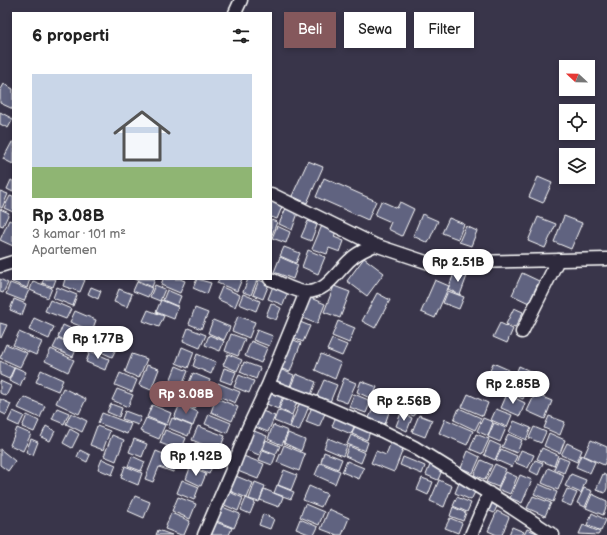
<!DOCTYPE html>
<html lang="id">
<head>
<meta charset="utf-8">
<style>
	body { margin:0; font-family:"Balsamiq Sans",sans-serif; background:#f2f2f2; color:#222; height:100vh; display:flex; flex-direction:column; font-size:15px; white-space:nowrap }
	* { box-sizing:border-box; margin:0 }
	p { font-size:13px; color:#767676 }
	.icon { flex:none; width:22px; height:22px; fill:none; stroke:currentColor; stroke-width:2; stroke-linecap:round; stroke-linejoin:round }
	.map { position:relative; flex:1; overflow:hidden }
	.drawer { position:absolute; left:12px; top:12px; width:260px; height:268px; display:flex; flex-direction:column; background:#fff; border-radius:0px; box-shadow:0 2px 6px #0003 }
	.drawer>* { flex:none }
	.top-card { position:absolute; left:284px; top:12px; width:263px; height:36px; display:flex; gap:8px }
	.needle { width:26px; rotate:292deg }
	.buttons { position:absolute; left:559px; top:60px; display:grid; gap:8px }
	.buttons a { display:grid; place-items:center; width:36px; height:36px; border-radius:0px; background:#fff; box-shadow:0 2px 6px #0003; font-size:20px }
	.price { position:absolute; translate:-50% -34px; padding:0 9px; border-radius:14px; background:#fff; color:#222; font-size:13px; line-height:26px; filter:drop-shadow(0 1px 2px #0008) }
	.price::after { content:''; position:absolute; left:50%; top:24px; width:12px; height:9px; margin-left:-6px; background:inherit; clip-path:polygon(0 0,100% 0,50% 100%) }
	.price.selected { background:#85585c; color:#fff }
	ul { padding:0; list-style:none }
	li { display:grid; align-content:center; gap:8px; height:212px; padding:0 20px }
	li+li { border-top:1px solid #e0e0e0 }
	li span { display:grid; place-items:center; height:124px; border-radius:0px; color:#555 }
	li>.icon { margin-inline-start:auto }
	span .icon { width:72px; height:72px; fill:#fffc; stroke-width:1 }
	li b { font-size:17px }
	h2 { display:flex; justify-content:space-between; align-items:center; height:48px; padding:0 20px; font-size:17px }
	.chip { padding:0 14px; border-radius:0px; background:#fff; box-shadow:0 2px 6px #0003; font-size:14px; line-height:36px }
	.chip.selected { background:#85585c; color:#fff }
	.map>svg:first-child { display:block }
</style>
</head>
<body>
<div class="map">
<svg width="607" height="535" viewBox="0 0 607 535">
	<rect width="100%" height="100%" fill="#39354a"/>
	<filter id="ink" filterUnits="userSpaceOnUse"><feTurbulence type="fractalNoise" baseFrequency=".025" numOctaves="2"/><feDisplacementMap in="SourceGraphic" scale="8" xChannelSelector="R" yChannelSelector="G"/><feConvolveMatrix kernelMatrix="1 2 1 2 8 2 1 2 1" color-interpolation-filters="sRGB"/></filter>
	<g filter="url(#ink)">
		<path fill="#616380" stroke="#fff" d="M4,84L13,89V109L0,103V91Z
			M0,112L13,119L8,128L0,124Z
			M12,142H13V164L3,159Z
			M308,161L323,167L307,203L292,196Z
			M538,177L552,183L543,203L529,197Z
			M324,178L376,201L368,220L316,197Z
			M11,180L13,181V192L7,189Z
			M0,191L8,194L2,208L0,207Z
			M10,196L13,197V212L4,208Z
			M271,197L284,202L277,219L271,217Z
			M381,201L397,208L400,202L414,209L402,236L388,229L391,222L375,215Z
			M286,208L298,213L292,230L279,224Z
			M0,209L9,213L3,226L0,225Z
			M422,214L438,221L428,243L413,236Z
			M564,216L582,223L571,249L554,242Z
			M538,217L556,224L545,248L528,241Z
			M449,218L464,224L458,239L442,233Z
			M9,220L13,222V246L0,240Z
			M271,220L277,222L271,237Z
			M308,221L317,225L311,241L301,237Z
			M323,223L337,228L334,237L344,241L340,252L329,248L327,254L312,249Z
			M277,226L290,232L286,243L272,238Z
			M466,226L477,231L471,246L459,242Z
			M284,247L300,253L296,263L280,256Z
			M308,250L325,257L318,274L302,267Z
			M280,257L298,265L293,279L274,272Z
			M364,258L384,273L367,296L347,281Z
			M455,271L467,276L460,295L448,289Z
			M522,273L539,281L529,303L512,295Z
			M13,278V279H30L27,288L12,282Z
			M0,279L8,283L3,293L0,292Z
			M44,279H56L53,287L42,283Z
			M65,279H81L85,280L80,292L63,286Z
			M134,279H155L152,287Z
			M163,279H180L185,281L180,293L161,285Z
			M197,279L211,283L207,294L193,288Z
			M219,279H242L237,291L217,283Z
			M248,279L257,280L251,295L243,292Z
			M259,280L269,284L263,299L253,295Z
			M435,280L449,286L435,318L421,312Z
			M33,281L52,288L48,298L30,290Z
			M137,282L152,288L148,297L133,291Z
			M10,283L29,290L24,301L6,294Z
			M155,285L165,289L160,301L150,297Z
			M273,286L288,292L283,305L268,299Z
			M334,286L350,292L340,318L324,312Z
			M57,287L77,295L73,306L53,298Z
			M91,287L101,291L98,299L88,294Z
			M222,287L240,295L235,307L217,299Z
			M119,289L132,294L127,307L114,302Z
			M167,290L181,296L177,306L163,300Z
			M448,291L464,297L459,309L443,303Z
			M377,293L390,300L375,328L362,321Z
			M243,294L260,301L256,311L239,304Z
			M308,297L325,304L317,324L300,317Z
			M14,299L26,304L22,315L10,310Z
			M50,300L71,309L66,319L45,311Z
			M161,300L178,307L174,319L156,312Z
			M271,303L281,308L276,320L266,316Z
			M195,308L208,313L201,329L189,324Z
			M514,308L523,312L515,328L506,324Z
			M148,310L164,316L159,327L143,321Z
			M75,311L96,320L92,331L70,322Z
			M238,316L255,322L249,338L232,331Z
			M34,318L54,327L49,339L29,330Z
			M213,320L230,327L224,340L208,333Z
			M295,320L310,326L303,342L289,336Z
			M338,321L355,328L349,343L332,336Z
			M0,323L7,325L1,338L0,337Z
			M500,323L513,329L507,343L493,337Z
			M63,325L85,335L80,347L58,337Z
			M188,328L206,335L200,348L183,341Z
			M257,330L273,336L269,346L253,340Z
			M19,332L42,342L36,355L13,345Z
			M231,334L245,339L238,356L225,351Z
			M209,335L224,341L220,351L205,345Z
			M92,336L117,347L112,357L88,346Z
			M58,338L77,347L73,357L53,348Z
			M289,338L301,343L290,372L277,367Z
			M332,339L347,345L342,356L327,350Z
			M251,341L267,348L261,363L245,356Z
			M6,344L27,353L20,367L0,358Z
			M182,347L194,352L188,368L176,363Z
			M51,349L74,360L68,372L45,361Z
			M90,351L109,359L105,370L86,362Z
			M132,354L147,359L139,378L125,372Z
			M197,354L216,362L211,374L193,366Z
			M228,354L242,360L237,371L223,365Z
			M321,354L341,363L335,379L315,370Z
			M0,361L14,368L9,379L0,375Z
			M244,362L260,368L256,379L240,372Z
			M493,363L509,370L503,386L487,379Z
			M147,365L159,369L151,390L139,385Z
			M176,366L188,371L182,386L170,381Z
			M519,366L532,372L527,384L514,378Z
			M15,367L26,372L20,386L9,381Z
			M224,368L236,372L231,384L220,380Z
			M277,368L294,375L289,389L271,382Z
			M41,370L63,380L58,391L36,382Z
			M120,373L137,380L132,392L115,385Z
			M193,373L210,380L204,394L187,387Z
			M296,374L316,382L311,395L291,386Z
			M239,375L254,381L249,393L234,387Z
			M344,378L356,383L347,403L336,399Z
			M324,380L337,385L330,402L317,396Z
			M0,381L11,386L6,396L0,393Z
			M361,381L377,387L372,399L357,392Z
			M218,383L240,392L235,403L214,394Z
			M517,383L528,387L523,399L512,394Z
			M172,384L183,389L177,403L166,398Z
			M63,388L86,399L79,414L56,403Z
			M117,389L133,395L128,407L112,400Z
			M267,389L283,396L278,409L262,402Z
			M185,390L200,396L195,409L180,403Z
			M381,391L399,398L394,409L376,402Z
			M286,392L299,397L292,415L279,409Z
			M354,394L371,401L366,413L349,407Z
			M468,394L488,403L483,416L462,407Z
			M507,394L525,403L520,416L501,408Z
			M535,394L552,401L545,419L527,411Z
			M24,397L45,406L40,418L18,408Z
			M216,398L238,407L232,421L211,412Z
			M0,399L11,404L6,415L0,412Z
			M300,402L309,406L299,431L290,427Z
			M404,402L418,407L414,416L400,411Z
			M111,404L122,408L119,417L107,412Z
			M180,404L198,412L193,426L174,418Z
			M313,404L327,409L319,427L306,422Z
			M152,405L171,413L167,425L147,417Z
			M374,406L389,412L385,424L369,418Z
			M57,408L69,413L64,424L52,419Z
			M459,408L481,418L475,430L454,420Z
			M496,409L512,415L507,427L491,420Z
			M260,410L275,416L268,432L253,426Z
			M278,410L293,416L289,427L274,421Z
			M13,411L24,416L19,426L8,421Z
			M125,411L141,417L138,425L122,419Z
			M71,413L87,421L82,432L66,424Z
			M102,413L131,424L127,434L98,423Z
			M401,413L412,418L407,431L396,426Z
			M209,414L231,423L227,433L205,424Z
			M337,414L356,422L351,434L332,426Z
			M27,415L39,421L34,432L22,427Z
			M419,415L432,420L425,437L412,432Z
			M549,416L565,422L560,435L544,428Z
			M146,418L165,425L159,439L140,431Z
			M172,418L192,426L188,436L168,428Z
			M483,418L493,422L488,436L477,431Z
			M445,419L473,431L467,445L439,433Z
			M514,421L531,428L526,440L509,432Z
			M356,423L371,429L367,440L352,434Z
			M494,423L506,428L500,442L488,437Z
			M273,425L288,431L282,445L268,439Z
			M46,426L55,431L50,441L41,437Z
			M97,426L110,431L103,450L90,445Z
			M198,426L225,436L219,451L192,440Z
			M534,427L546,432L541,443L529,438Z
			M17,428L31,434L23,451L10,445Z
			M70,429L79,434L72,448L63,443Z
			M249,429L267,436L259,455L242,448Z
			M165,430L186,438L181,451L160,443Z
			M288,433L305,440L301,451L284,443Z
			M549,433L565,440L560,453L544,446Z
			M476,434L489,439L482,454L470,449Z
			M508,434L522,440L517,453L502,447Z
			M112,435L124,440L116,461L104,456Z
			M351,435L368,442L365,451L347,444Z
			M328,438L347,446L343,456L324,448Z
			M31,439L38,442L33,455L26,452Z
			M134,439L147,444L142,457L129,452Z
			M392,439L405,444L394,472L371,463L376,451L386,455Z
			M266,440L280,446L276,454L263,449Z
			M591,440L607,447V457L604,465L584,456Z
			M490,441L501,446L495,460L484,455Z
			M195,443L218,452L213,463L190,453Z
			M567,443L582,450L577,462L561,455Z
			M284,445L305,454L299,471L277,462Z
			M349,446L365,453L361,463L345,456Z
			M542,448L558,455L554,466L537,459Z
			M0,449L15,461L8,471L0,465Z
			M501,449L517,456L512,467L496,460Z
			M80,450L90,455L87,462L77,457Z
			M263,450L276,455L272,465L259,460Z
			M521,450L534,455L528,468L516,463Z
			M156,451L178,460L173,472L159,467L153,482L145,479Z
			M468,451L480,457L473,473L461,468Z
			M324,452L342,459L338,469L321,462Z
			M241,455L264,464L258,479L235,470Z
			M581,455L595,462L590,473L576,467Z
			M132,456L145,462L141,471L128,466Z
			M193,456L213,464L209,474L189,466Z
			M403,457L425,466L422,474L400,465Z
			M559,457L569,461L564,473L554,469Z
			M102,459L116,465L112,475L98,469Z
			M481,460L492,465L485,480L474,475Z
			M535,460L543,463L538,475L530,471Z
			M347,461L364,468L359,479L342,472Z
			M320,463L340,471L335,484L315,475Z
			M495,464L506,469L498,487L486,482Z
			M430,465L442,470L438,480L426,475Z
			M125,466L142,473L138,485L121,478Z
			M190,468L206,474L201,486L186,479Z
			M548,468L564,475L558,490L542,483Z
			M284,470L297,475L291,490L278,485Z
			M506,472L517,477L510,494L498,489Z
			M231,474L253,483L247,498L225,489Z
			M571,474L586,480L581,493L565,486Z
			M603,474L607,476V488L605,493L596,490Z
			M520,475L532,480L522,503L510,498Z
			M422,478L433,482L428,495L417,490Z
			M182,480L199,487L194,500L177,493Z
			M439,480L452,486L444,507L430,501Z
			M255,482L265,486L259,502L249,499Z
			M459,483L476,490L471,500L455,493Z
			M539,484L557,492L553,502L534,494Z
			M277,485L294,492L291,499L274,493Z
			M309,486L327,494L321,507L303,500Z
			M584,488L592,491L585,507L577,503Z
			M264,489L283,497L279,507L260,500Z
			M567,489L577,493L571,506L561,502Z
			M225,490L243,498L238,511L220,503Z
			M592,494L607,501V505L603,515L586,508Z
			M135,496L150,502L144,518L128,511Z
			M533,496L551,503L545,516L527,508Z
			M178,497L196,504L190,519L172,511Z
			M457,497L471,503L467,512L453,506Z
			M488,497L499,502L494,513L483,508Z
			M246,498L255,502L250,514L241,510Z
			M305,504L324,512L319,525L300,517Z
			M220,506L240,514L234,528L214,520Z
			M453,507L466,513L463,521L450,516Z
			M329,509L349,518L342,535H337L321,529Z
			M497,511L509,517L502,535H497L488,531Z
			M171,513L190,521L184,535H181L165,529Z
			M592,513L606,520L601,531L587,525Z
			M263,514L274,519L270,529L259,525Z
			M450,518L462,523L458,533L445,528Z
			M300,519L318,527L314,535H311L296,529Z
			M213,521L232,528L229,535H210Z
			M583,525L600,532L598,535L579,534Z
			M512,527L524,532L522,535H509Z
			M527,529L539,534L538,535H524Z
			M158,530L172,535H156Z"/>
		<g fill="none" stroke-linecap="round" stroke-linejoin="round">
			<defs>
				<path id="minor" d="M235,13L241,0
					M271,194L375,245
					M0,266L13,262
					M270,279C281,283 294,291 305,292C327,293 337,271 351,259C358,252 367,249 375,245L429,263L607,259
					M522,332L558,260
					M268,385L319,404L382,431L414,447L503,502L553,535
					M204,535L231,472L248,428L268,385L306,292
					M471,535L489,493"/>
			</defs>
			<use href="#minor" stroke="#fff" stroke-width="15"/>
			<use href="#minor" stroke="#2f2a3d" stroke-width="12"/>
		</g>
	</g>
</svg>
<div class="buttons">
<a><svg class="needle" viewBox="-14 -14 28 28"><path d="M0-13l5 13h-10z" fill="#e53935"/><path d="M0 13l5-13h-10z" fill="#767676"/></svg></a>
<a><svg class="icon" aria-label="locate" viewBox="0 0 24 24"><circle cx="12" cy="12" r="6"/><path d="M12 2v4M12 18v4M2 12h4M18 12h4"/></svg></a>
<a><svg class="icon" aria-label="layers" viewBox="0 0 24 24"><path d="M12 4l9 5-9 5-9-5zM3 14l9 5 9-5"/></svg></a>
</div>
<b class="price" style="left:458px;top:283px">Rp 2.51B</b>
<b class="price" style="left:98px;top:360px">Rp 1.77B</b>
<b class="price" style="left:513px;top:405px">Rp 2.85B</b>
<b class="price selected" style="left:186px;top:415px">Rp 3.08B</b>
<b class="price" style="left:404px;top:422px">Rp 2.56B</b>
<b class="price" style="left:196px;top:477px">Rp 1.92B</b>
<div class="top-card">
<a class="chip selected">Beli</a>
<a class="chip">Sewa</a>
<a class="chip">Filter</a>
</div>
<section class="drawer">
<h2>6 properti<svg class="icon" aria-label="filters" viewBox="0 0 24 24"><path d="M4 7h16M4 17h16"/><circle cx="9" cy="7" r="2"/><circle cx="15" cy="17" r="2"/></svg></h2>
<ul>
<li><span style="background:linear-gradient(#c9d6e8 75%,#8fb573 0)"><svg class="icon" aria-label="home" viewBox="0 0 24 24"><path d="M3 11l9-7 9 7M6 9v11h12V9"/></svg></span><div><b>Rp 3.08B</b><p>3 kamar · 101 m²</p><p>Apartemen</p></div></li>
</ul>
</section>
</div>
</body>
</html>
